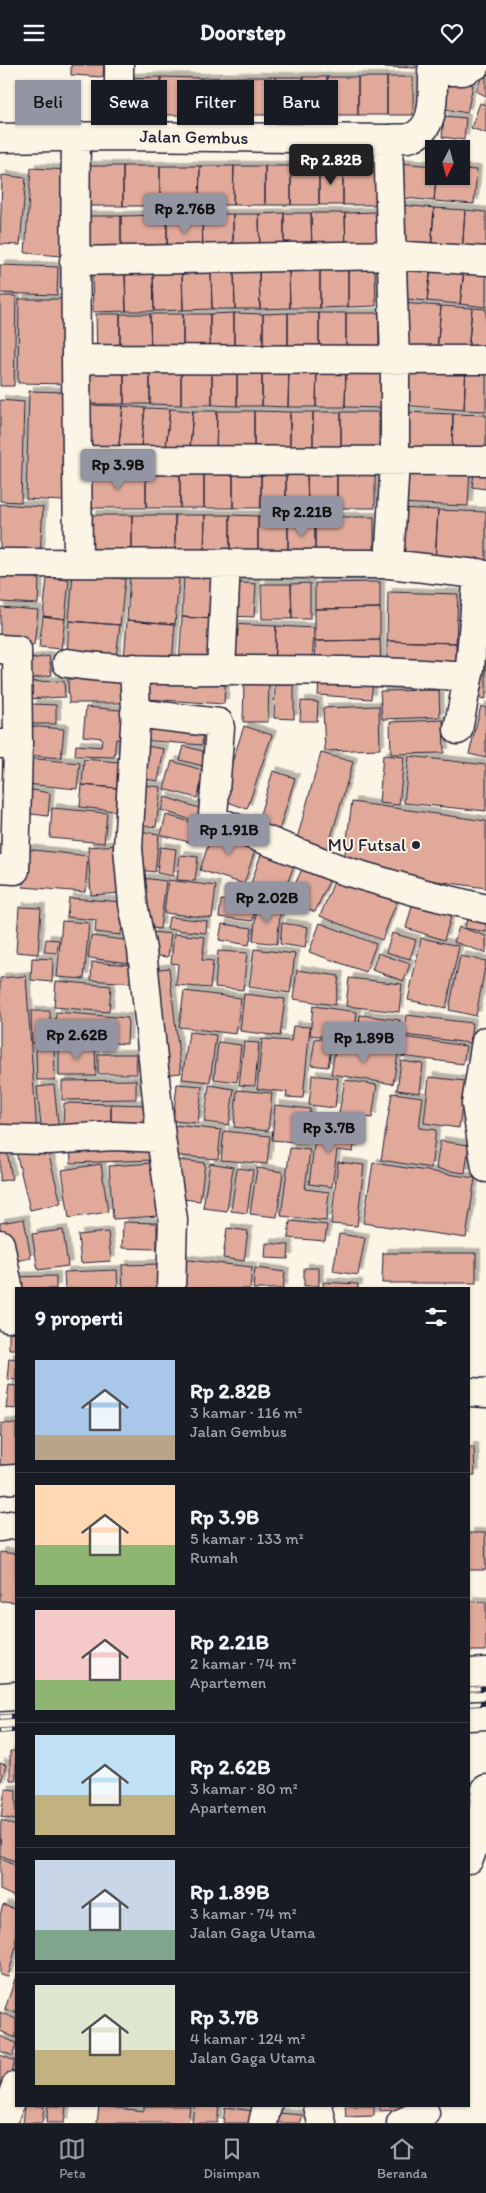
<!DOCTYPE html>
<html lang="id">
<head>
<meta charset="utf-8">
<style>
	body { margin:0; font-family:Itim,sans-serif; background:#242831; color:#f1f3f6; height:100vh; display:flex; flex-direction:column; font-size:19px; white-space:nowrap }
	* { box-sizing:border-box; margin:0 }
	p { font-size:16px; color:#9ea1a6 }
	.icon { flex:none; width:28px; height:28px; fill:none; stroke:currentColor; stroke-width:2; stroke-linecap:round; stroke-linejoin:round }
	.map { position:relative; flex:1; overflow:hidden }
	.side { position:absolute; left:15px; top:1222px; width:455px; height:820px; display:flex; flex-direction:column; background:#171b24; border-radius:0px; box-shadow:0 1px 4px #0004 }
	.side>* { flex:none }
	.guide { position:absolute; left:15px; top:15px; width:456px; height:45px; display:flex; gap:10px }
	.needle { width:32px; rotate:186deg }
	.fabs { position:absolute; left:425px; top:75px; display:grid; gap:10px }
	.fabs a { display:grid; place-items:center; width:45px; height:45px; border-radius:0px; background:#171b24; box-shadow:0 1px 4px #0004; font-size:25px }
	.price { position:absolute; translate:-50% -42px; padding:0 11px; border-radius:5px; background:#9495a2; color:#111; font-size:16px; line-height:32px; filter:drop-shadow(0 1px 2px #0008) }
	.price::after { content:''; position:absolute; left:50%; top:30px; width:15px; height:11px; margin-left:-8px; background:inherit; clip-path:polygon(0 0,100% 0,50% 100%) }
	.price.on { background:#222; color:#fff }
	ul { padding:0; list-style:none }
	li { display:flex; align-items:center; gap:15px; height:125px; padding:0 20px }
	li+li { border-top:1px solid #363941 }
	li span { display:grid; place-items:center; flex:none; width:140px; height:100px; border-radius:0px; color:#555 }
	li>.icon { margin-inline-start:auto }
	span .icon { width:60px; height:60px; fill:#fffc; stroke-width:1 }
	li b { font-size:21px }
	h2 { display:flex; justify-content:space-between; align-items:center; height:60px; padding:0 20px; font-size:21px }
	.chip { padding:0 18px; border-radius:0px; background:#171b24; box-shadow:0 1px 4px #0004; font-size:18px; line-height:45px }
	.chip.on { background:#9495a2; color:#111 }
	header { display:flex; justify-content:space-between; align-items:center; height:65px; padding:0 20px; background:#171b24; font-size:22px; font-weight:700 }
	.tab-bar { display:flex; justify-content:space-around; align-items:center; height:70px; border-top:1px solid #363941; background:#171b24; font-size:14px; color:#9ea1a6 }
	.tab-bar a { display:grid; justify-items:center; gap:2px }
	.tab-bar .on { color:#9495a2 }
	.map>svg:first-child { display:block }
</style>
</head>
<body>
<header><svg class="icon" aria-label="menu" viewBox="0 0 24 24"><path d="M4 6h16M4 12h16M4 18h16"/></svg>Doorstep<svg class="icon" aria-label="heart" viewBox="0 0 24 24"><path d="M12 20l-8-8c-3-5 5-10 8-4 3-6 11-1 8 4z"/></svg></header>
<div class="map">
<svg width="486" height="2058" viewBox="0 0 486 2058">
	<defs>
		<filter id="shadow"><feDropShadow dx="4.5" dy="-4.5" stdDeviation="0" flood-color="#0004"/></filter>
	</defs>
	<rect width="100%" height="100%" fill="#fcf5e5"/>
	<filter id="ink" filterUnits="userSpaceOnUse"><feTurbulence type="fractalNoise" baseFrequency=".02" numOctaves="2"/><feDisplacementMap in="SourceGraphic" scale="10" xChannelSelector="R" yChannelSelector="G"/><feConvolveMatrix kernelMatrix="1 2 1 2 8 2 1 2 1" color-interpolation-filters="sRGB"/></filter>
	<g filter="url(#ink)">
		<path fill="#e1a99a" stroke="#22223b" filter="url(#shadow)" d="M71,0H104L103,12L71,10Z
			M382,0H416V3L382,2Z
			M486,2V31L476,26Z
			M161,12V50H126V13Z
			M161,12L201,13V50H161Z
			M244,12V50H201V13Z
			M244,12H275V50H244Z
			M275,12H303V50H275Z
			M303,12H327L328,50H303Z
			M327,12H358V50H328Z
			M358,12H387V50H358Z
			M387,12H413V50H387Z
			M445,15L473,20L467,48L440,43Z
			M480,38L486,40V68L471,63Z
			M444,51L466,53L464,75L442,72Z
			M399,98L434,101V111H436L434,136L396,132Z
			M82,101H123V141H82Z
			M123,101H160V141H123Z
			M160,101H200L199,140L160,141Z
			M200,101H234L233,140H199Z
			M234,101H265V140H233Z
			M265,101H291V140H265Z
			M291,101H319V140H291Z
			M319,101H343V140H319Z
			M343,101H376V140H343Z
			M31,103L67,105L62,191L25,188Z
			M461,104L477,105L474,139L434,136L436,111H461Z
			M2,110L26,113L20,180L0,179Z
			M401,140L434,143L431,187L398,184Z
			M434,143L465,145L462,190L431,187Z
			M465,145L486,147V191L462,190Z
			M377,147L378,188H346L345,148Z
			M284,148V189H260L259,149Z
			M284,148H311L312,189H284Z
			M311,148H345L346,188L312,189Z
			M202,149L203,190H167V150Z
			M202,149H233V190H203Z
			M233,149H259L260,189L233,190Z
			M167,150V190L121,191V151Z
			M82,151H121V191H83Z
			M402,191L432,194L427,236L398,233Z
			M432,194L465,197L460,239L427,236Z
			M465,197L486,199V242L460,239Z
			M0,200L58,202L57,230L0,228Z
			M375,203L376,241L348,242V204Z
			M320,204V243H290L289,205Z
			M320,204H348V242L320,243Z
			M259,205L260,244H235L234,206Z
			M259,205H289L290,243L260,244Z
			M211,206L212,244L183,245L182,207Z
			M211,206H234L235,244H212Z
			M153,207L154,246H126L125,208Z
			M153,207H182L183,245L154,246Z
			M125,208L126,246L93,247L92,209Z
			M0,231H16L14,321H0Z
			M19,234H71L70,319L18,318Z
			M400,238L441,241L437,286L397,283Z
			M441,241L472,243L468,288L437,286Z
			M472,243L486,244V289L468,288Z
			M234,248V292H210V249Z
			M234,248L263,249V292H234Z
			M288,248V292H263V249Z
			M288,248H319V292H288Z
			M319,248H346V292H319Z
			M346,248H379V292H346Z
			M96,249H120V293H97Z
			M120,249H150L151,293H120Z
			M150,249H183V293H151Z
			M183,249H210V292L183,293Z
			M402,296L466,300L464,345L399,340Z
			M90,298L124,299V339H90Z
			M124,299L150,300V339H124Z
			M150,300H181V340L150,339Z
			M181,300H212V340H181Z
			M212,300L237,301V341L212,340Z
			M466,300L486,301V346L464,345Z
			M237,301H262V341H237Z
			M262,301H289L288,342L262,341Z
			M289,301H317L316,342H288Z
			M317,301L346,302L345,342H316Z
			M346,302L381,303V343L345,342Z
			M29,326L66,327L63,436L26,434Z
			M0,335L24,337L21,437L0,436Z
			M86,340L123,341L118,389L82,388Z
			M123,341L145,343L140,391L118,389Z
			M145,343L170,344L165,392L140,391Z
			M170,344L193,346L189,394L165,392Z
			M193,346H217L216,394H189Z
			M217,346H254V394H216Z
			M254,346L290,347V395L254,394Z
			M290,347H313V395H290Z
			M313,347H341V395H313Z
			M341,347H379V395H341Z
			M403,347L453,349L452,390L402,389Z
			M453,349L486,350V391L452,390Z
			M397,400L470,404L468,441L396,438Z
			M475,401L486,402V424L472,422Z
			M204,408V443H180V409Z
			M204,408H233V443H204Z
			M233,408H261V443H233Z
			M261,408H286V443H261Z
			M286,408H307L308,443H286Z
			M307,408H337V443H308Z
			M337,408H375V443H337Z
			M90,409H146V443H90Z
			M146,409H180V443H146Z
			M0,439L43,442L40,489L0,487Z
			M399,443L438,445L435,496L397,494Z
			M438,445L486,447V498L435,496Z
			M92,450H132V492H91Z
			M132,450H175V492H132Z
			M175,450H205L204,492H175Z
			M205,450H230V492H204Z
			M230,450L258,451V494L230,492Z
			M258,451L288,452V494H258Z
			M288,452H315V494H288Z
			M315,452H374V494H315Z
			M73,509L125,514L120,560L69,556Z
			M130,510L179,513L175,559L127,555Z
			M184,511L217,513L215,554L182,552Z
			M0,512L39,513L38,539L0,537Z
			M47,513L69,515L65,554L43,551Z
			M229,517L256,519L254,552L226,551Z
			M380,517V543L315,544V518Z
			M310,518V554H292L291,519Z
			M261,519H291L292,554H262Z
			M388,527L458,529L456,578L387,576Z
			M0,542L38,545L34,580L0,577Z
			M380,543V575L315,576V544Z
			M43,551L65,554L61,584L39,582Z
			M182,552L215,554L212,603L179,601Z
			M127,555L175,559L172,599L124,595Z
			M69,556L120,560L116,592L67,589Z
			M227,559L276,561L274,601L226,599Z
			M276,561L314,563L312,603L274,601Z
			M486,573V634L472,632Z
			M380,575L381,603L316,604L315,576Z
			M387,576L456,578V605L387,603Z
			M49,591L52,610L28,614L25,595Z
			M123,613L124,638H69L68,614Z
			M319,613L373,617L371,634L318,630Z
			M148,615L225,620L224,639L147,634Z
			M244,615H269L268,657H243Z
			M64,616L65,632L24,634L23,617Z
			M275,620H294V654L274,653Z
			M439,625L440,652L382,654L380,626Z
			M301,636L318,637L317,656H300Z
			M32,639L56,640V659H32Z
			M379,641L380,684L325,686L323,643Z
			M481,641L486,643V693L469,689Z
			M86,642L131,646L129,675L116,674L114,692L75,691L76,680L101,682L102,673L83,671Z
			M443,655L444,688L391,689L390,657Z
			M28,661L64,664L61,693L25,690Z
			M143,661L203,666L202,680L142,675Z
			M244,661L272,670L247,744L220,734Z
			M146,681L164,684L158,716L140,713Z
			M184,681L206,687L203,701L180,695Z
			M321,688L353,697L325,793L294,784Z
			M383,690L404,692L399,740L379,738Z
			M409,691L486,700V746L404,738Z
			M27,693L80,698L77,724L26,719Z
			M84,694L119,697L117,723L82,720Z
			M172,696L205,706L197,733L164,724Z
			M273,706L295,713L279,766L257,759Z
			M135,719L161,722L156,762L131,759Z
			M82,720L117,723L115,746L80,742Z
			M26,724L50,728L48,751L23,748Z
			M165,732L202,744L198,757L161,745Z
			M352,737L486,756V823L343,803Z
			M52,743L107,748L104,778L50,773Z
			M166,750L202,760L197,779L161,770Z
			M214,762L258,776L244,819L200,805Z
			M136,766L159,769L155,807L132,804Z
			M265,778L298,790L282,832L250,821Z
			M119,780L122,828L91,830L88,782Z
			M160,782L176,784L173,811L157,808Z
			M25,784L88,791L85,827L23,822Z
			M180,790L198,792L195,816L177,815Z
			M307,793L334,805L315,847L288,835Z
			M338,807L399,831L382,875L320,851Z
			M143,813L166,816L160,864L137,861Z
			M168,815L216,821L212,853L164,848Z
			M415,830L454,842L444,875L406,863Z
			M69,833L124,837L121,870L95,867L96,855L67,852Z
			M221,835L255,839L253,856L219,852Z
			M257,838L281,841L277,879L253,876Z
			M19,842L41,843L38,889L16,887Z
			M469,844L486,848V867L465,863Z
			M169,852L207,856L206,868L167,864Z
			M62,856L89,858L84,914L57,912Z
			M282,858L308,862L305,883L280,879Z
			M320,858L376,879L366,907L309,887Z
			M222,859L252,863L249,880L219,875Z
			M459,862L486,871V888L454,877Z
			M152,867L171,869L168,892L149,890Z
			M392,868L416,875L410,894L386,887Z
			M174,869L205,872L202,895L213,896L210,923L176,920L178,899L171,898Z
			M91,871L133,876L130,898L88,893Z
			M421,873L459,881L446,943L408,935Z
			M46,874L59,875L57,888L44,887Z
			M254,884L295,889L290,928L249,922Z
			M218,886L247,888L243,925L215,922Z
			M378,888L410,899L404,916L372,905Z
			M460,891L486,896L476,951L449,945Z
			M32,893L53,894L52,917L31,915Z
			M92,897L132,900L131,918L91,915Z
			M169,903L181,1008L161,1010L150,905Z
			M297,905L339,911L335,940L293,934Z
			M26,911L37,1069L0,1072V913Z
			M349,913L402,919L399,947L346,941Z
			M56,916L111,921L109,947L54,942Z
			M184,926L241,933L236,969L179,962Z
			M244,929L285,934L280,971L240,966Z
			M313,941L357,947L354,975L310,970Z
			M31,946H50V978H32Z
			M56,947L128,953L127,979L54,974Z
			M360,950L400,955L396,984L357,979Z
			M406,950L472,958L470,978L404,970Z
			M293,961L310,962L303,1033L286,1032L287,1027L257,1024L262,974L291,976Z
			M189,967L216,970L210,1017L182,1014Z
			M403,972L466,981L463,999L401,991Z
			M315,973L332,976L328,1002L311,1000Z
			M218,977L241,980L237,1017L214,1014Z
			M244,977L259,978L255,1021L239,1020Z
			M336,979L398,989L393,1019L331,1009Z
			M59,981H95L96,1011H59Z
			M36,984H54L55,1015H37Z
			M98,989H136L137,1009H98Z
			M401,996L423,999L420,1028L397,1025Z
			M312,1010L338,1013L335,1043L309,1040Z
			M429,1012L465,1016L459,1063L424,1058Z
			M136,1015V1034L62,1035V1016Z
			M345,1015L377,1020L372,1053L339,1048Z
			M177,1019L202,1021L198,1058L173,1056Z
			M54,1020L59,1068L42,1070L37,1022Z
			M209,1020L234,1024L229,1060L204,1057Z
			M237,1025L272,1028L268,1066L234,1062Z
			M392,1028L423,1032L419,1063L436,1065L431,1103L381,1095Z
			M64,1038L111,1039V1069L63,1067Z
			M111,1039L148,1040L147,1070L111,1069Z
			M275,1040L310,1044L307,1078L272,1075Z
			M173,1060L221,1065L218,1094L170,1090Z
			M325,1062L356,1066L353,1087L337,1085L332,1122L309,1119L316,1066L324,1067Z
			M224,1066L270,1071L267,1099L221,1095Z
			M151,1075L152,1095L71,1098L70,1078Z
			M0,1076H5L12,1114L0,1116Z
			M440,1076L469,1080L465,1108L436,1104Z
			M46,1079L61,1138L30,1145L16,1087Z
			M290,1083L310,1085L305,1124L329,1127L326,1156L281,1151Z
			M178,1095L205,1098L200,1136L174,1133Z
			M338,1097L364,1100L357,1161L331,1159Z
			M154,1098L158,1151L113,1154L109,1101Z
			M210,1098L233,1102L227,1146L203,1143Z
			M373,1098L475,1113L466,1173L363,1158Z
			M101,1099L108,1147L69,1153L62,1105Z
			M237,1103L253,1105L247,1148L231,1146Z
			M257,1103L283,1107L277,1152L250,1149Z
			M24,1154L31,1193L5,1198L0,1173V1158Z
			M290,1156L327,1160L325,1176L288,1173Z
			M123,1157L157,1158V1184L122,1183Z
			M227,1163L248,1166L244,1196L223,1193Z
			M63,1165L68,1201L38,1205L32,1169Z
			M108,1167L111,1196L81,1198L78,1170Z
			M339,1169L365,1173L358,1210L333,1206Z
			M266,1178L289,1180L288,1194L265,1193Z
			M383,1188H476V1218H382Z
			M180,1194L252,1202L250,1224H176Z
			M160,1199L161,1224H123L122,1200Z
			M255,1203L285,1207L283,1224H253Z
			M304,1203H319V1221H304Z
			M117,1205L118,1224H65L64,1207Z
			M56,1211V1224H16L11,1212Z
			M323,1217L358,1219V1224H323Z
			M9,1259H16V1284H9Z
			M9,1293L16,1294V1315L7,1314Z
			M9,1320L16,1321V1344L6,1343Z
			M1,1358L16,1359V1404L0,1403Z
			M469,1382H474L475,1410H469Z
			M469,1468H485L486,1505H469Z
			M0,1487L16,1489V1537L0,1536Z
			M469,1536L486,1537V1586H469Z
			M10,1686H16V1715H10Z
			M0,1698L6,1700L0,1721Z
			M5,1724L16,1725V1755L1,1752Z
			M1,1755L16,1761V1791L14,1796L0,1790Z
			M0,1792L16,1800L15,1832L0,1825Z
			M3,1840L15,1844L16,1842V1881L8,1912L0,1910V1850Z
			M16,1911V1948L5,1944Z
			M0,1947L16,1954V1973L0,1966Z
			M0,1971L16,1978L13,1991L0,1986Z
			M0,1990L15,1996L5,2023L0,2021Z
			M25,2041H44L42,2058H23Z
			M48,2041H66L64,2058H46Z
			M99,2041L144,2046V2041H190L188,2058H97Z
			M194,2041H219L217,2058H192Z
			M345,2041H374V2051L346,2052Z
			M380,2041H413V2044L380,2046Z
			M225,2042L253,2046L252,2058H223Z
			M266,2047L302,2050L301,2058H265Z"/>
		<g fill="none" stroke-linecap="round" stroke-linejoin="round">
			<defs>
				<path id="minor" d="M119,0V71
					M432,6H463L476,0
					M76,72C74,214 77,356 78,498
					M0,73L119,71L388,74
					M74,196L391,190L486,196
					M77,294L486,295
					M77,395L486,396
					M0,498L389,499L486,510
					M389,499L395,397V295L388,74C395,73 402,74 408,73C439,66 432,24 433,0
					M0,584L17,585L18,679H0
					M67,598C125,607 185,605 243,605C318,605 393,606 468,612
					M134,603L136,644L128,783L133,839L142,885L161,1073L173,1154L171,1224
					M221,605L226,498
					M135,648L219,658L220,663L213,750L217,756L342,805L418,827L486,844
					M458,665L470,603L478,508
					M0,804L15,805L18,679
					M486,976L476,1039L486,1103
					M0,1074L48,1075L114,1071L161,1073
					M0,1179L8,1221V1253
					M469,1327L486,1328
					M0,1415L16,1414
					M0,1462L16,1459
					M469,1608L486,1607
					M0,1632L16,1631
					M469,1651L486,1650
					M469,1794L481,1762L486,1724
					M318,2041L322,2058
					M2,2058L16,2021
					M263,2058L267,2041
					M401,2058L425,2048"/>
			</defs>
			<use href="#minor" stroke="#22223b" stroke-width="31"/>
			<use href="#minor" stroke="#fcf5e5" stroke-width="28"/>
			<defs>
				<path id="rail" d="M469,1624L486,1623
					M469,1639L486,1638
					M0,1652L16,1651
					M0,1666L16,1665"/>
			</defs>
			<use href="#rail" stroke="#22223b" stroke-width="5.5"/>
			<use href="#rail" stroke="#fcf5e5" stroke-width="4" stroke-dasharray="11" stroke-linecap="butt"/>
		</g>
	</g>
	<circle fill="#22223b" stroke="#fcf5e5" stroke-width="2" cx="416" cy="780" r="5"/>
	<g text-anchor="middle" stroke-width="4" stroke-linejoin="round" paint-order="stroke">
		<g font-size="18" fill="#22223b" stroke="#fcf5e5">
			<text transform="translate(194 72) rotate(1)" y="6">Jalan Gembus</text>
		</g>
		<g font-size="18" fill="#22223b" stroke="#fcf5e5" text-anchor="end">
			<text x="406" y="786">MU Futsal</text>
		</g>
	</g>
</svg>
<div class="fabs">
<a><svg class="needle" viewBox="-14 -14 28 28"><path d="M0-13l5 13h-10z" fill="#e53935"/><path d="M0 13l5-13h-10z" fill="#9ea1a6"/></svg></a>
</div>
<b class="price on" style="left:331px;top:121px">Rp 2.82B</b>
<b class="price" style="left:185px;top:170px">Rp 2.76B</b>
<b class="price" style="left:118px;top:426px">Rp 3.9B</b>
<b class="price" style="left:302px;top:473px">Rp 2.21B</b>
<b class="price" style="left:229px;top:791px">Rp 1.91B</b>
<b class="price" style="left:267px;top:859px">Rp 2.02B</b>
<b class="price" style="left:77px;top:996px">Rp 2.62B</b>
<b class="price" style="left:364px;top:999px">Rp 1.89B</b>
<b class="price" style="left:329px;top:1089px">Rp 3.7B</b>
<div class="guide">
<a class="chip on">Beli</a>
<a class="chip">Sewa</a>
<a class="chip">Filter</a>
<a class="chip">Baru</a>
</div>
<section class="side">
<h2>9 properti<svg class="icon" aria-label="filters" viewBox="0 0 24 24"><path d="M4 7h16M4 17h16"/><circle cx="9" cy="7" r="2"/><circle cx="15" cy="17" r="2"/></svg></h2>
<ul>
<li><span style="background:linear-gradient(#a9c7e8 75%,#b9a48a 0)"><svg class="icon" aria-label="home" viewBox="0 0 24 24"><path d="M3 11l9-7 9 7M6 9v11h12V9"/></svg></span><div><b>Rp 2.82B</b><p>3 kamar · 116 m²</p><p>Jalan Gembus</p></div></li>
<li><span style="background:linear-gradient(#ffd9b3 60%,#8fb573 0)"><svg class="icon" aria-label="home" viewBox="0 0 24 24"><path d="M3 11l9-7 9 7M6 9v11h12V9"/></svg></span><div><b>Rp 3.9B</b><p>5 kamar · 133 m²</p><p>Rumah</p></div></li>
<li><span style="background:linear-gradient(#f6c9c9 70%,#8fb573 0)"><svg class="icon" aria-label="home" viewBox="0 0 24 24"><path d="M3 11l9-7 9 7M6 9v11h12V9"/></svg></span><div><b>Rp 2.21B</b><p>2 kamar · 74 m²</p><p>Apartemen</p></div></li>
<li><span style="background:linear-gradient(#bfe0f5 60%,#c2b280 0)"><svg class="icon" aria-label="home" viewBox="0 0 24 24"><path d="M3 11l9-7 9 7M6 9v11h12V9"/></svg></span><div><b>Rp 2.62B</b><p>3 kamar · 80 m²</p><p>Apartemen</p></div></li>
<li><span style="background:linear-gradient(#c9d6e8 70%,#7fa58c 0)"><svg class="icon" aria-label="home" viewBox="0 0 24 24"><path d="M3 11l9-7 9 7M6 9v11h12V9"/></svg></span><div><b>Rp 1.89B</b><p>3 kamar · 74 m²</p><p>Jalan Gaga Utama</p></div></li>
<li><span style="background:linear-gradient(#dfe7d0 65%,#c2b280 0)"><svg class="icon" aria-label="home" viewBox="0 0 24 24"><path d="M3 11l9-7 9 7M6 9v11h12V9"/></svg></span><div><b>Rp 3.7B</b><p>4 kamar · 124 m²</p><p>Jalan Gaga Utama</p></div></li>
</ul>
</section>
</div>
<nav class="tab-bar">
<a class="on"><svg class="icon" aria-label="map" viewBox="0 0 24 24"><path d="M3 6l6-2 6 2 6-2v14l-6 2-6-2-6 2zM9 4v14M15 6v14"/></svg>Peta</a>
<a><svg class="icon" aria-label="saved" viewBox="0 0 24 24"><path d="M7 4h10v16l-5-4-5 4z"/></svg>Disimpan</a>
<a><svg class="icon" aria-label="home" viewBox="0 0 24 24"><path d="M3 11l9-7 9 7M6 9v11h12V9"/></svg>Beranda</a>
</nav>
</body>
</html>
